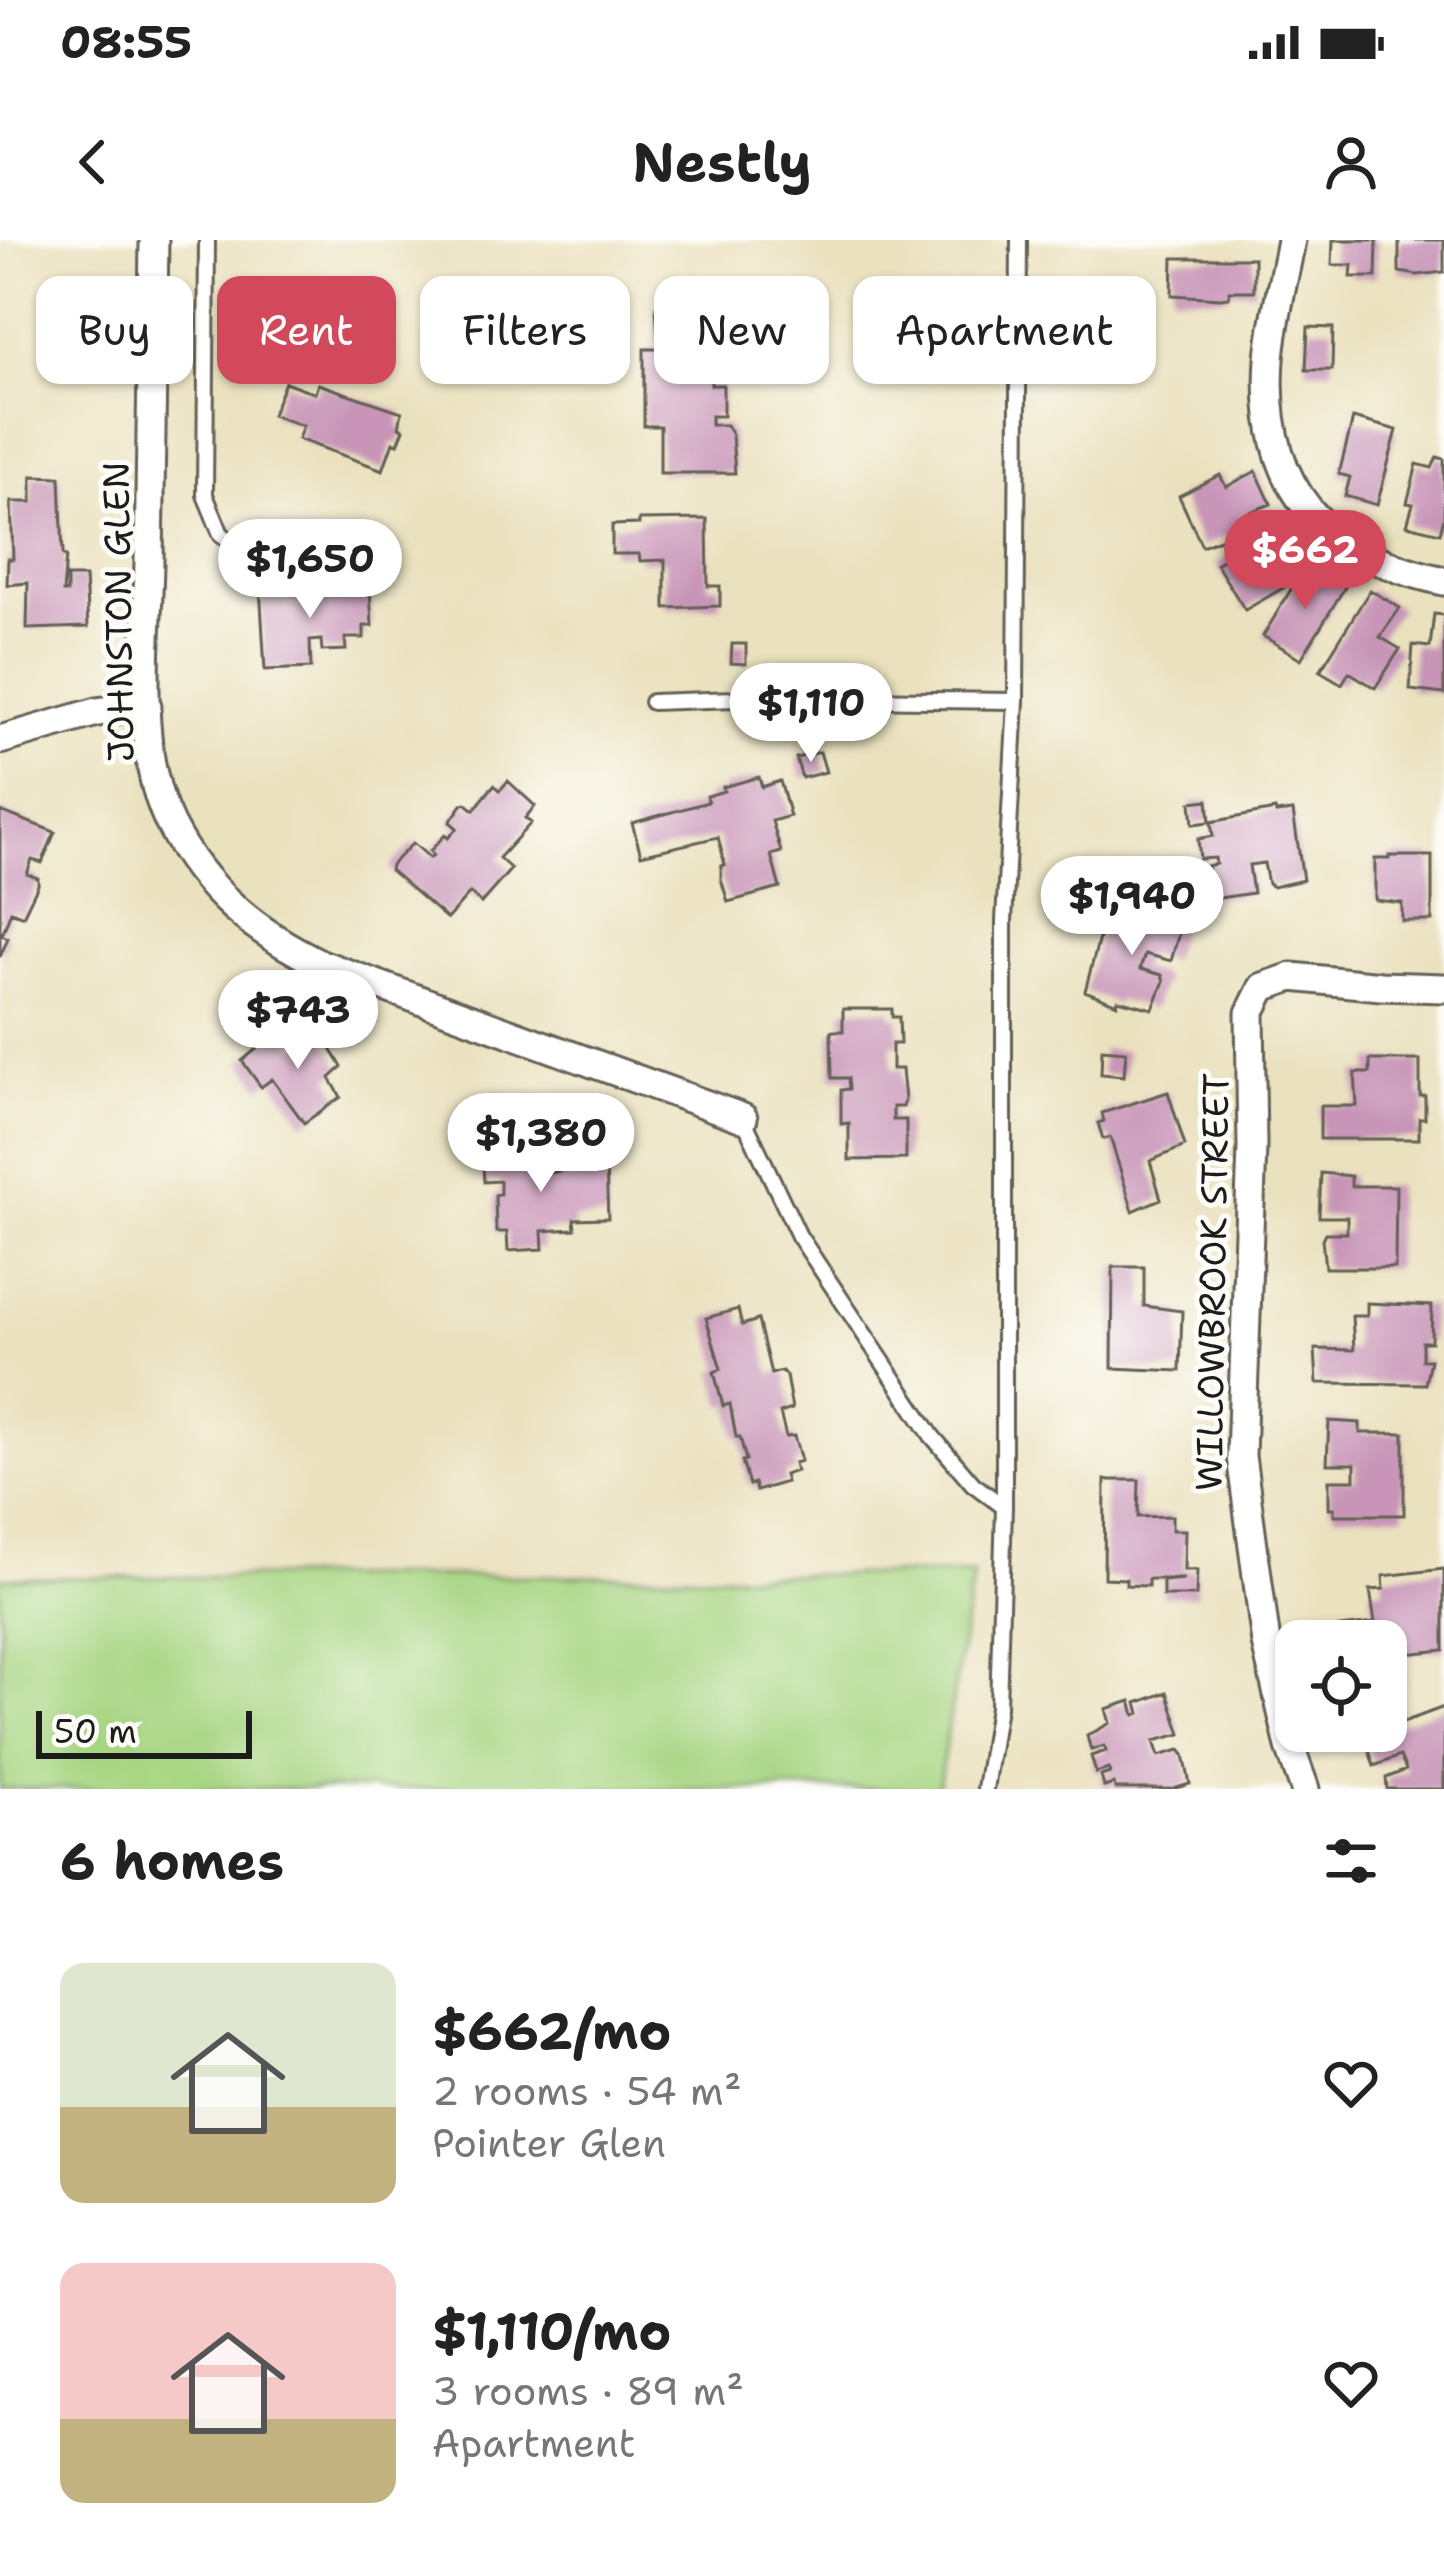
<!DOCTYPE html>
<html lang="en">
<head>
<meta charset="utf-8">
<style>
	body { margin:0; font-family:"Shantell Sans",sans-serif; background:#f6f6f6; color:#222; height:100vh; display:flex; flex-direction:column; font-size:45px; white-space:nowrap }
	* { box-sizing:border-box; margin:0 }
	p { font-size:39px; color:#767676 }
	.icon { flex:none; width:66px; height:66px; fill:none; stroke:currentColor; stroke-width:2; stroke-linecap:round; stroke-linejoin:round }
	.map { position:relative; height:1549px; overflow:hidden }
	.panel { display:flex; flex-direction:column; background:#fff; flex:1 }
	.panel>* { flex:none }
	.top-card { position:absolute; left:36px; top:36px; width:1374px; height:108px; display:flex; gap:24px }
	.tools { position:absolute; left:1275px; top:1380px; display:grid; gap:24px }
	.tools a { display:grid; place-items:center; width:132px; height:132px; border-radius:24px; background:#fff; box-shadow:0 3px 9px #0004; font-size:60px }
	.scale { position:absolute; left:36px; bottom:30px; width:216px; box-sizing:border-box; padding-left:12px; border:6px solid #1c1c1c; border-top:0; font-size:33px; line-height:42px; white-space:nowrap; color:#1c1c1c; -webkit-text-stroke:9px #fdfcf7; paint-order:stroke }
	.price { position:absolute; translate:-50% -102px; padding:0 27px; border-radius:42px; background:#fff; color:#222; font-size:39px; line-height:78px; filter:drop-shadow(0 3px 6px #0008) }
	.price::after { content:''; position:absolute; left:50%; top:72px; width:36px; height:27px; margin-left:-18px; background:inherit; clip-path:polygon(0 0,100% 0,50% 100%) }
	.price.selected { background:#d1495b; color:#fff }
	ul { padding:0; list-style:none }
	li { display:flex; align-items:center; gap:36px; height:300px; padding:0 60px }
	li span { display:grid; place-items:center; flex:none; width:336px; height:240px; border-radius:24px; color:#555 }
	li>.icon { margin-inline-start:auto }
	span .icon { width:144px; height:144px; fill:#fffc; stroke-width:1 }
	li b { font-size:51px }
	h2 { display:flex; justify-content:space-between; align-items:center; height:144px; padding:0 60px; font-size:51px }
	.chip { padding:0 42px; border-radius:24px; background:#fff; box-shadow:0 3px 9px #0004; font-size:42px; line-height:108px }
	.chip.selected { background:#d1495b; color:#fff }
	.status { display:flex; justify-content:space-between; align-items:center; height:84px; padding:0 60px; background:#fff; direction:ltr }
	.status svg { height:33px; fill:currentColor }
	header { display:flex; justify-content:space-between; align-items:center; height:156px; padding:0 60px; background:#fff; font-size:54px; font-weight:700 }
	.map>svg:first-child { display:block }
</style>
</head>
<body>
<div class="status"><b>08:55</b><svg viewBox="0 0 49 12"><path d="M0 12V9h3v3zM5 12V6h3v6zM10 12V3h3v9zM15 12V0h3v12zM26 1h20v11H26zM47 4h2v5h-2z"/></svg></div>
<header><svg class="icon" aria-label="back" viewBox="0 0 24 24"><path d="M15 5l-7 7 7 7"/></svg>Nestly<svg class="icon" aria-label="person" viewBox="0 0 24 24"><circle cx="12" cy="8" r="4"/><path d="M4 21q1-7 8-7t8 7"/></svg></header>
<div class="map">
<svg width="1444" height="1549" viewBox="0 0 1444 1549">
	<rect width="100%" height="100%" fill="#fdfcf7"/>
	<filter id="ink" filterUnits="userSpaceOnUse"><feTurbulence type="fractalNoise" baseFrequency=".00833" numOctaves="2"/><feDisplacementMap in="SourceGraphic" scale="24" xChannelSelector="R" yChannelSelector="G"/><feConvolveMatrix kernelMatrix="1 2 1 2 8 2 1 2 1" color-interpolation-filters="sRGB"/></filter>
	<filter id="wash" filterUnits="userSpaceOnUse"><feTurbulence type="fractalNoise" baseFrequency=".004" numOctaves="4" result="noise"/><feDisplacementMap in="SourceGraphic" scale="48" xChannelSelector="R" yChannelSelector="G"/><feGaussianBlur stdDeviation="2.7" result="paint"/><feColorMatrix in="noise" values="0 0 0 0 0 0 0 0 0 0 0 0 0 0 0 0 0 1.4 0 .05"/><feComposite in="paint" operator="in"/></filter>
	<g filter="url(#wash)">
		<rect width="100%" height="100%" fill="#eae1be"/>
		<path fill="#a7d582" stroke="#62784f" stroke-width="3" d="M973,1334L938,1549H0V1338Z"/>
		<g id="blocks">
			<path fill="#c895b8" d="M1333,0H1377L1376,37H1351L1352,25H1332Z
				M1399,0H1444V32L1418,35L1399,32Z
				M1173,18H1254V51H1229V57L1220,58L1172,55Z
				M656,68H711L709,108L721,115V127L711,133V145H723V176H711V185H726L732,195L735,233H660V186H644V109H659Z
				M1308,87L1333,88L1332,130H1306Z
				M254,91L282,100L271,133L243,124Z
				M285,142L315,153L318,144L402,172L399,187L404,189L398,204L393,202L383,230L298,199L303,186L272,175Z
				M1353,178L1397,190L1377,265L1345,256L1350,237L1339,234Z
				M1437,217L1444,219V278L1440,293L1407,285L1413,264L1407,263L1417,224L1432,228Z
				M1256,231L1271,264L1239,276L1245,289L1202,306L1179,256L1220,235L1226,247Z
				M32,236L60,237L63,315L66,316L63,352H67V337H85L88,387L27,389L28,343L7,345L8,319H13L11,262H32Z
				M707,279L708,346H720V366L665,368V320L640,321L639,314H612V285L639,284V280Z
				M1285,285L1303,314L1274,330L1285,347L1245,370L1216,324L1253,298L1256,304Z
				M1317,324L1348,342L1301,419L1263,396L1293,346L1302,351Z
				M337,341L338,351L370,349L372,386H364V398H345L346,410L322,411L321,400L310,401L311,428L265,430L260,346Z
				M1370,350L1400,368L1380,397L1400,409L1375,448L1349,432L1342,444L1320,431Z
				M1434,374L1444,375V454L1410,450L1413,405L1430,407Z
				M732,404H746V424L731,423Z
				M820,512L826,532L802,538L796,518Z
				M759,537L762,547L780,541L790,576L772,581L781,612L771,615L780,648L728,662L721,639V626L725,625L718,597L641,615L632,583L708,562L707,556L724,551L723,547Z
				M508,541L535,566L525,578L531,583L499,618L511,629L481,663L470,653L447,679L390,630L391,625L413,603L430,618L433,615L430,611L445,595L448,598L457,588L450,582L462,565L466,563L474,570L494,545L500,550Z
				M1208,560L1210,582L1193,584L1191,562Z
				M1275,570L1276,573L1293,571L1303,640L1273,647L1268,644L1264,623L1249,625L1253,653L1212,659L1207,626L1216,624L1215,618L1200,619L1198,599L1213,596L1211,582Z
				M0,571L55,592L42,623L32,620L27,634L38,638V645L23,676L11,671L2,695L8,698L0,717Z
				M1390,616H1432V681H1402V663L1375,660V619H1390Z
				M1164,652L1179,655L1174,672L1160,668Z
				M1106,672L1147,683L1150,673L1183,679L1171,721L1145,714L1140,729L1162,735L1164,741L1153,769L1118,760L1117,764L1085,751Z
				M843,769H892V777H899L900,804H892V829H902L905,860L903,867H893V880H906V919L849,920V883L841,884V850L849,849L848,838H832L831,791H843Z
				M280,789L296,809L320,791L342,827L330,838L341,857L304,883L272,839L261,847L242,821Z
				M1102,809L1126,811L1124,836L1101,834Z
				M1370,820H1420V856H1425V878H1419V899H1320V866H1357L1355,833H1370Z
				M1168,852L1185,906L1150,921L1161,959L1133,971L1110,897L1103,899L1098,883L1104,881L1102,873Z
				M514,905L539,907L541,935L588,925H606L608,978L574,979L575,989L542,991L543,1009L508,1011L507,992H496L495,955L500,954V941L484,942L482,907Z
				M1321,933L1351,936V946H1396L1395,1028H1325L1322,999L1325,993H1347V977H1319Z
				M1113,1027H1144V1066L1182,1071L1180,1131L1112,1128Z
				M1367,1063L1432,1066L1431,1102H1422V1120H1430L1425,1144L1317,1143L1315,1109L1354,1110L1352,1076H1367Z
				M738,1069L742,1085L758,1080L771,1134L782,1131L786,1136L792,1169L780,1173L786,1197L794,1196L801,1221L794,1223L796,1231L784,1235L786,1242L756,1251L754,1243L749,1245L742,1221L746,1220L740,1197H736L730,1164L723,1166L714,1132L721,1129L706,1078Z
				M1329,1181L1360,1183V1193H1404V1275H1334V1268H1329V1240H1355V1224H1327Z
				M1105,1240H1139L1138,1277L1172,1276V1290H1185L1184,1330H1197L1196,1356H1163V1341L1184,1339H1148V1346L1126,1345V1339L1104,1338Z
				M1444,1329V1410L1386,1416V1401H1340L1339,1387L1375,1383L1370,1350L1384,1349L1383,1336Z
				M1167,1452L1181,1494L1154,1501L1159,1516L1180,1510L1184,1515L1190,1544L1173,1549H1115L1114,1544L1104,1547L1101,1536L1110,1533L1109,1529L1096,1533L1091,1516L1106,1511L1104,1506L1091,1510L1087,1496L1110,1483L1106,1469L1131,1461L1135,1475L1140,1473L1137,1463Z
				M1444,1467V1549H1387L1386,1538L1406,1530L1400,1516L1374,1526L1363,1491H1386V1469L1393,1486Z"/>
		</g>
	</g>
	<g filter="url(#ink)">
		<use href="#blocks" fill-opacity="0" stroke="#646155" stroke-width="3"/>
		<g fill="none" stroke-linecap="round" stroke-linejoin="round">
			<defs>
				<path id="lane" d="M207,0L205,255L221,294L259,322
					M652,462L763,458L1016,461
					M743,878L799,996L932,1196L973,1244L1004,1267
					M985,1549L998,1467L1004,1267V681L1016,461L1019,0"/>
				<path id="street" d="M154,0C153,107 151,214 149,321C148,403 132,507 170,584C204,651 255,692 321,724L743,878
					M1291,0C1284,39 1273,80 1270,119C1261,247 1322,315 1444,341
					M0,500L97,472L147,466
					M1305,1549L1290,1507L1266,1403L1241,1216L1252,907L1250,773L1263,747L1292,737L1381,746L1444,748"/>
			</defs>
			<use href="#lane" stroke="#646155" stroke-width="20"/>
			<use href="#street" stroke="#646155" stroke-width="33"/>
			<use href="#lane" stroke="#fff" stroke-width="14"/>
			<use href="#street" stroke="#fff" stroke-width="27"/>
		</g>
	</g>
	<g text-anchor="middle" stroke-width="10" stroke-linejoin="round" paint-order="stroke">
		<g font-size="36" fill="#1c1c1c" stroke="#fdfcf7">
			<text transform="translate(118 372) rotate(-91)" y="13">JOHNSTON GLEN</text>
			<text transform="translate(1212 1042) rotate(-89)" y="13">WILLOWBROOK STREET</text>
		</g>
	</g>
</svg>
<div class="tools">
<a><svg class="icon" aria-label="locate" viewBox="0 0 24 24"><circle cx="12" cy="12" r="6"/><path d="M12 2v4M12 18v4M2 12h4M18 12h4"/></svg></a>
</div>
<div class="scale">50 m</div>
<b class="price selected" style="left:1305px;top:372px">$662</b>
<b class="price" style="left:310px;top:381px">$1,650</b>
<b class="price" style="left:811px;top:525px">$1,110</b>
<b class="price" style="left:1132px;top:718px">$1,940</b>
<b class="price" style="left:298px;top:832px">$743</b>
<b class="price" style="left:541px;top:955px">$1,380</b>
<div class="top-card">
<a class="chip">Buy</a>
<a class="chip selected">Rent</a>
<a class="chip">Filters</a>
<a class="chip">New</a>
<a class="chip">Apartment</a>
</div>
</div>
<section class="panel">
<h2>6 homes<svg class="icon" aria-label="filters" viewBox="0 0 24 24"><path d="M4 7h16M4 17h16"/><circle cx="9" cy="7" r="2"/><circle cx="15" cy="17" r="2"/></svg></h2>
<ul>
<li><span style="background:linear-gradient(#dfe7d0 60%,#c2b280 0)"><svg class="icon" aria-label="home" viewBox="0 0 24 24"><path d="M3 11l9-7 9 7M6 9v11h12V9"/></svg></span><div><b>$662/mo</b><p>2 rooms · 54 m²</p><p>Pointer Glen</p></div><svg class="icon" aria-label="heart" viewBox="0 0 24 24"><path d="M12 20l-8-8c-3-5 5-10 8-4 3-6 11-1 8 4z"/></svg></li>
<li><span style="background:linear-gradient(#f6c9c9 65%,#c2b280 0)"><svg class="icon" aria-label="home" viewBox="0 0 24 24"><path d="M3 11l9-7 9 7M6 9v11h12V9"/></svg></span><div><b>$1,110/mo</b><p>3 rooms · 89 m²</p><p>Apartment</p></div><svg class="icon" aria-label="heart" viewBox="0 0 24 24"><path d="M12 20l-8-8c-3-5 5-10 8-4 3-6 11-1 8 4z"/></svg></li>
</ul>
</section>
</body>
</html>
